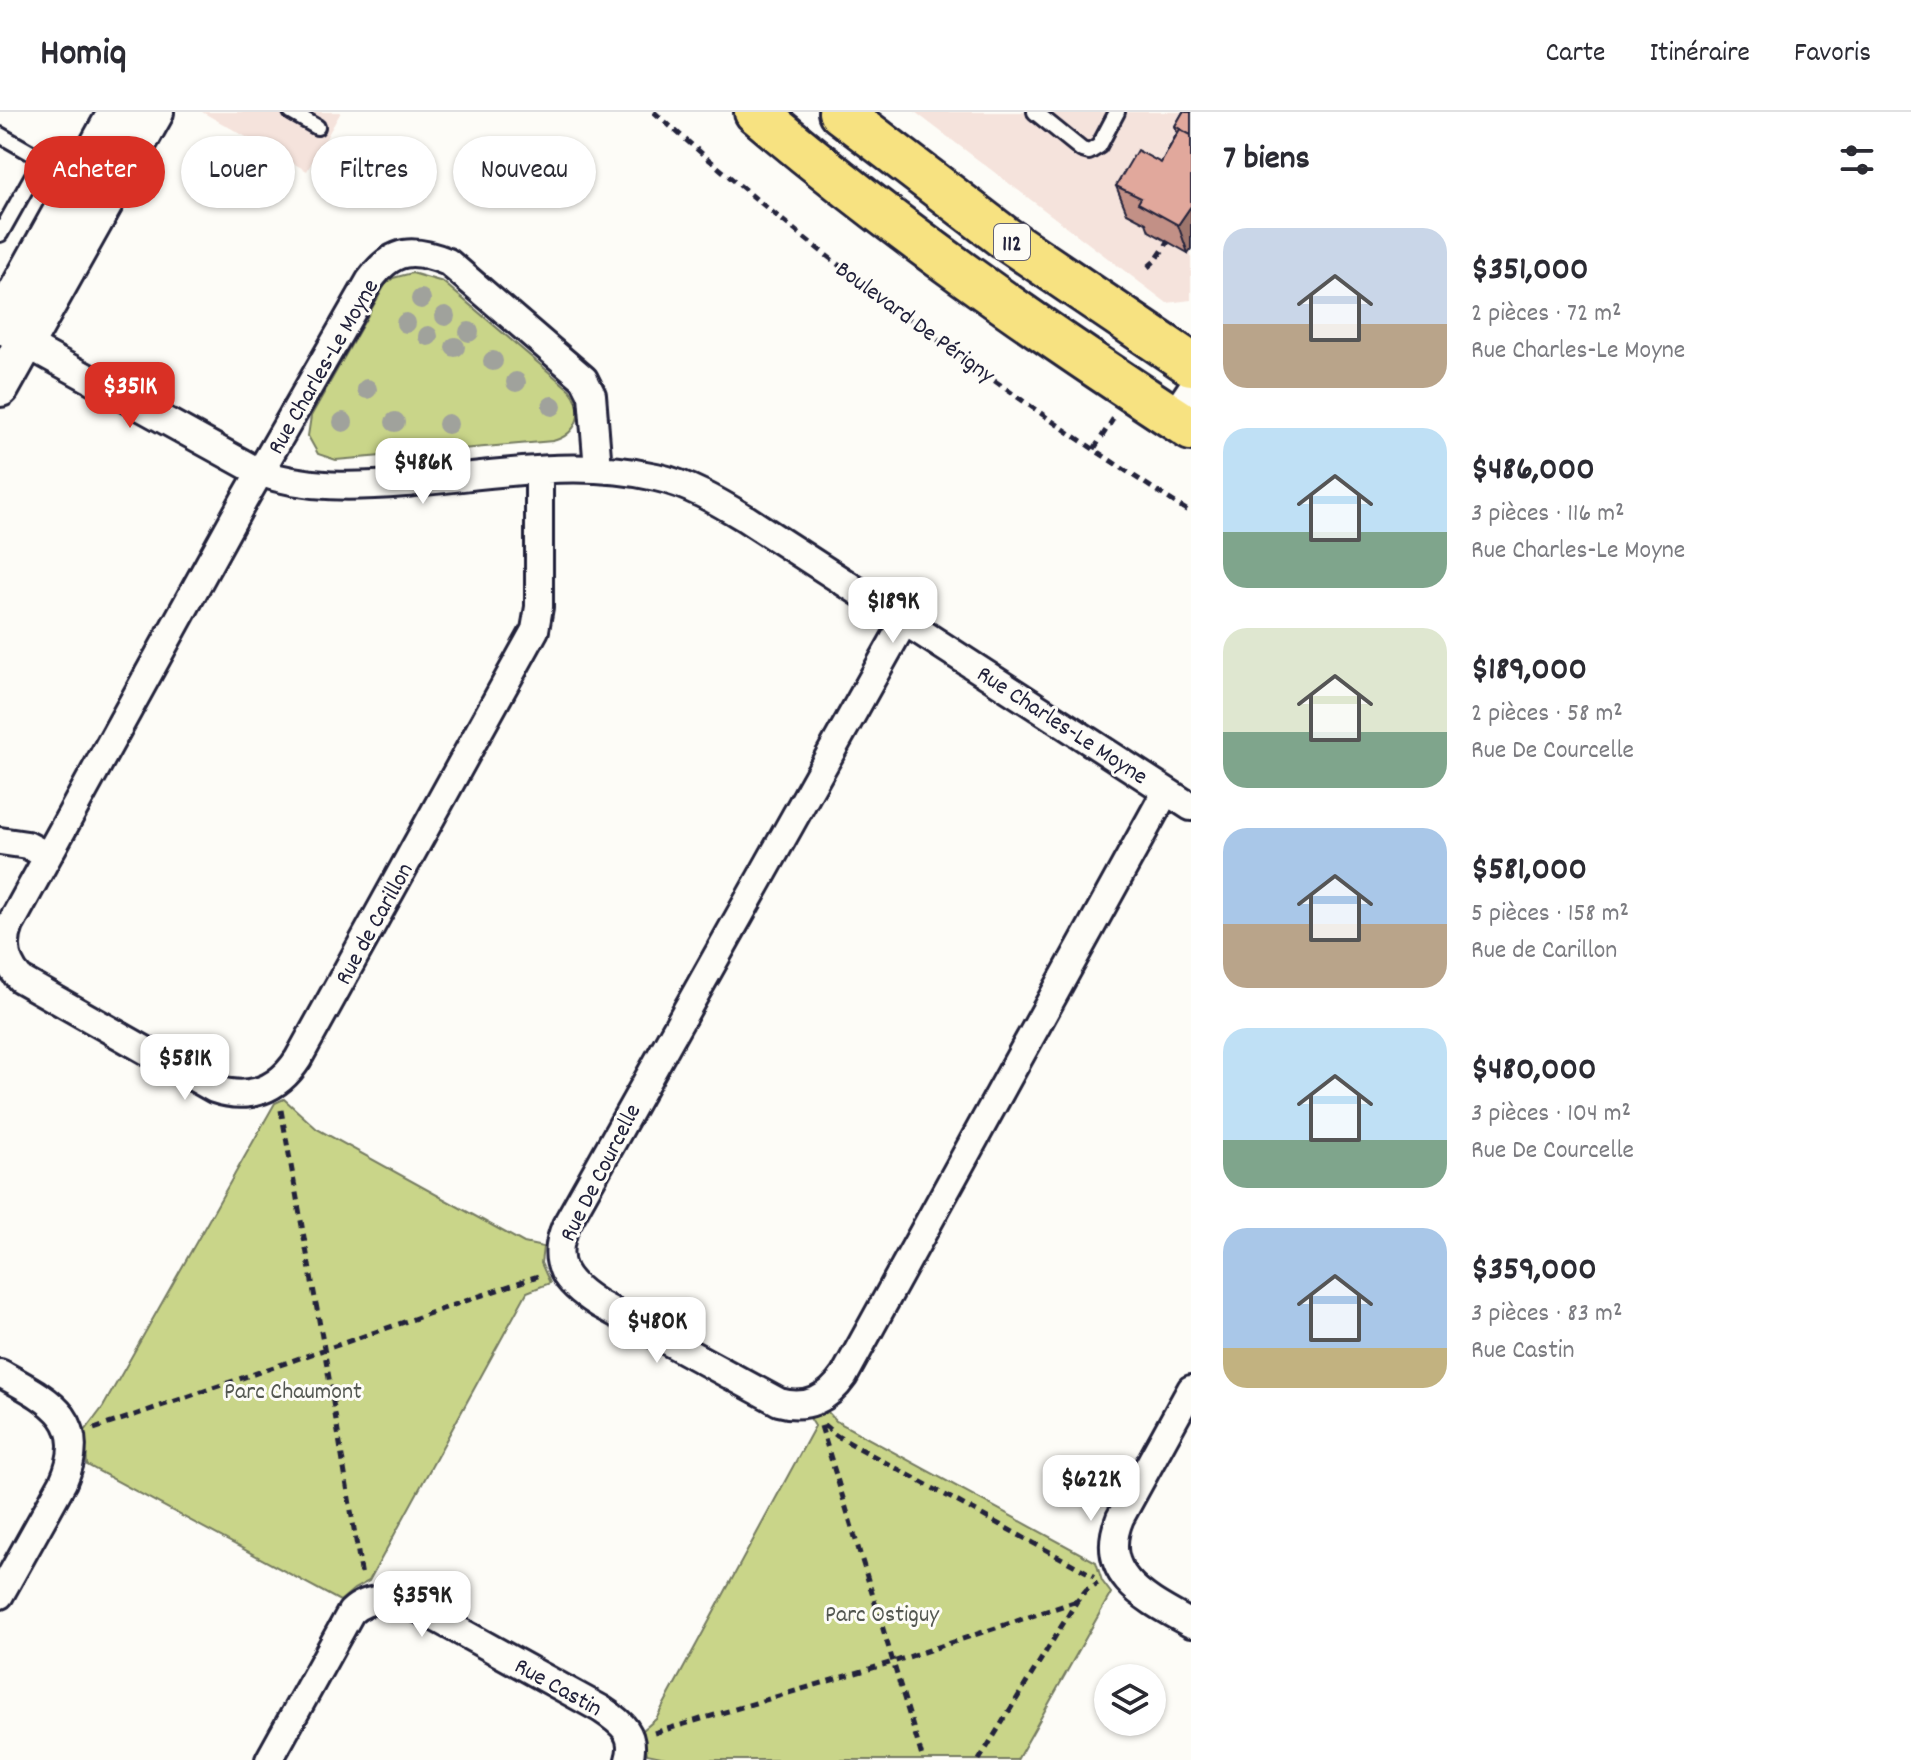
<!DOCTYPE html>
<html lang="fr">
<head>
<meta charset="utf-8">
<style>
	body { margin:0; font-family:Dekko,sans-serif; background:#f7f7f7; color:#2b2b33; height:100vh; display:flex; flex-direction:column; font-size:30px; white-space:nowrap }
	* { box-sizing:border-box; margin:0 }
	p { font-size:26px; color:#7c7c81 }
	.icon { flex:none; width:44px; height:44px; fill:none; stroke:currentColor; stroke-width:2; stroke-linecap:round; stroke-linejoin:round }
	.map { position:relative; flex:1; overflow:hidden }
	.details { display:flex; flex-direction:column; background:#fff; width:720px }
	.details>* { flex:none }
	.banner { position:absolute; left:24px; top:24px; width:760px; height:72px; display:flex; gap:16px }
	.fabs { position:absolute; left:1094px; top:1552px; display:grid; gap:16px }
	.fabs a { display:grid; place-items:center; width:72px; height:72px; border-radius:50%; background:#fff; box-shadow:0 2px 6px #0004; font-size:40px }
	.price { position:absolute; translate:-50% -68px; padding:0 18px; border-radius:16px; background:#fff; color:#222; font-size:26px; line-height:52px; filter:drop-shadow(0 2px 4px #0008) }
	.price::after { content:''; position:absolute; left:50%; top:48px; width:24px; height:18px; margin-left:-12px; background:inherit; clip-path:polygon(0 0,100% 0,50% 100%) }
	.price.active { background:#d93025; color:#fff }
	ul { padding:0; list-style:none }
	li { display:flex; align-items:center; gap:24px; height:200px; padding:0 32px }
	li span { display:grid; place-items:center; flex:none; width:224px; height:160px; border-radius:24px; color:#555 }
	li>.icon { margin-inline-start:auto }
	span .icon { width:96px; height:96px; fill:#fffc; stroke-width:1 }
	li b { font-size:34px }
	h2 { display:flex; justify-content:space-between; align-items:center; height:96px; padding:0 32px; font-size:34px }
	.chip { padding:0 28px; border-radius:36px; background:#fff; box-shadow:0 2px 6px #0004; font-size:28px; line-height:72px }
	.chip.active { background:#d93025; color:#fff }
	header { display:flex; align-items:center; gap:48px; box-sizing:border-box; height:112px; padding:0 40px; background:#fff; border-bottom:2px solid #e1e1e2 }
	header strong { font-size:38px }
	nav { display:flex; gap:44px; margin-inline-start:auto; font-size:28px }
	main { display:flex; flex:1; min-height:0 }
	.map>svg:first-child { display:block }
</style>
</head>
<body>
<header>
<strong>Homiq</strong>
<nav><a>Carte</a><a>Itinéraire</a><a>Favoris</a></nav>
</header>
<main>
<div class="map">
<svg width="1191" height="1648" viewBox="0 0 1191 1648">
	<rect width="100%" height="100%" fill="#fdfcf7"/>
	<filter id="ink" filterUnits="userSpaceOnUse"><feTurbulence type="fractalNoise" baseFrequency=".0125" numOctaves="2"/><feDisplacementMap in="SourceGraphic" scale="16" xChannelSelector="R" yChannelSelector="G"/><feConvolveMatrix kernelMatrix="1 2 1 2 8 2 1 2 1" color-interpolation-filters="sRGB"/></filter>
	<g filter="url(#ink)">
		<path fill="#f5e3dc" d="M202,0H341L307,59Z
			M915,0H1191V188L1167,191Z"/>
		<path fill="#c9d589" stroke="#767c62" stroke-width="2" d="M412,161L443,170L570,278C586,298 578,322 553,329L336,348L318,342L308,324L311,304L385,173L393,166Z
			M284,987L317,1017L524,1131L543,1135L541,1151L550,1171L527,1180L369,1469L354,1477L340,1489L87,1353L85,1319L103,1295L275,991Z
			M827,1299L836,1309L1096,1450L1102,1469L1111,1481L1017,1648H675L647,1642L643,1618L656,1607L815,1314L810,1306Z"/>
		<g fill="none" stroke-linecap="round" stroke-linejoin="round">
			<defs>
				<path id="lane" d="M291,0L317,15
					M1035,0L1082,38L1089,40L1099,34L1117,0
					M0,23L42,47L0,122
					M42,47L59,61L78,71"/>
				<path id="street" d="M10,223L259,360C305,377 357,375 405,371C487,364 574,346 656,365C688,372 717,389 745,406L1191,695
					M1172,305L1191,277
					M539,358V495L535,518L298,947C278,978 249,989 214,977L20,867C5,851 2,833 10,813L244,388L370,168C393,136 414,136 448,150L584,267L592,283L598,357
					M904,510L566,1113C549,1152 566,1171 599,1192L779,1290C807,1298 828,1287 844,1264L1166,679
					M0,729L27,733L48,744
					M0,1261C49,1288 91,1307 63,1370L0,1483
					M1191,1277L1120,1406C1096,1464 1148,1488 1191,1512
					M269,1648L351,1500C374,1479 403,1489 427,1501L601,1597C621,1610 637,1622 629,1648"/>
				<path id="secondary" d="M0,213L118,0
					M0,275L154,0"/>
				<path id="primary" d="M756,0C895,118 1039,218 1191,317
					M840,0L1005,126L1191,252"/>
			</defs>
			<use href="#lane" stroke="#22223b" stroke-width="20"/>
			<use href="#street" stroke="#22223b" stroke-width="32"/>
			<use href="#secondary" stroke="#22223b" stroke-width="44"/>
			<use href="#primary" stroke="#22223b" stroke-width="48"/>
			<path stroke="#22223b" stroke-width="5" stroke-dasharray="8 6" stroke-linecap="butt" d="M654,0C822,148 1003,281 1191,401
				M1148,155L1156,148L1168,130
				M1094,337L1115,304
				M281,998L324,1236L362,1465
				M824,1313L837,1324L1094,1464
				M821,1314L923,1648
				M94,1317L538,1164
				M654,1621L893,1550L1077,1489
				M979,1648L1077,1489L1086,1478L1098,1471"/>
			<use href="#lane" stroke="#fdfcf7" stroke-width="14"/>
			<use href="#street" stroke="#fdfcf7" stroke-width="26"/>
			<use href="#secondary" stroke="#fdfcf7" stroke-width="38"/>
			<use href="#primary" stroke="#f7e281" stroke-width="42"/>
		</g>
		<g fill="#a0a29c">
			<circle cx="421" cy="187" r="10"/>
			<circle cx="445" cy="204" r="10"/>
			<circle cx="406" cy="211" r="10"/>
			<circle cx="469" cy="220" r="10"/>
			<circle cx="428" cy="224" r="10"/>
			<circle cx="455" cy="235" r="10"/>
			<circle cx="493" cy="249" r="10"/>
			<circle cx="516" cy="270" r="10"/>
			<circle cx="367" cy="277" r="10"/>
			<circle cx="552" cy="294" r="10"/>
			<circle cx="343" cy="310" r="10"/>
			<circle cx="395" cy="310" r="10"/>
			<circle cx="448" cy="312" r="10"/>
		</g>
		<path fill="#c29086" stroke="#22223b" stroke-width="2" d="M1183,0L1188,141L1149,119L1146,111L1127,101L1116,74L1161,51L1177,21L1175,14Z"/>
		<path fill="#9e766d" stroke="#22223b" stroke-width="2" d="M1191,94V137L1188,141L1178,113Z"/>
		<path fill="#e1a89c" stroke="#22223b" stroke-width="2" d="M1183,0H1191V23L1175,14Z
			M1180,17L1191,23V94L1178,113L1138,91L1141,86L1116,74L1137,38L1161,51Z"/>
	</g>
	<g text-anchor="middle" stroke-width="6" stroke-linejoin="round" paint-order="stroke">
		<rect fill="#fdfcf7" stroke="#646373" stroke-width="2" x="994" y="112" width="36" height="36" rx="6"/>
		<g font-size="22" font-weight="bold" fill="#22223b">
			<text x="1012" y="138">112</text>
		</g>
		<g font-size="24" fill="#22223b" stroke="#fdfcf7">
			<text transform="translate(916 209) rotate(36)" y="8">Boulevard De Périgny</text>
			<text transform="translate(322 254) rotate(-60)" y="8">Rue Charles-Le Moyne</text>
			<text transform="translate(1063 612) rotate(33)" y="8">Rue Charles-Le Moyne</text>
			<text transform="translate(373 811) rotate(-61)" y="8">Rue de Carillon</text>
			<text transform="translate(599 1060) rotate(-63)" y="8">Rue De Courcelle</text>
			<text transform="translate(559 1574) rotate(29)" y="8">Rue Castin</text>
		</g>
		<g font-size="24" fill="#545852" stroke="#fdfcf7">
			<text x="293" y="1286">Parc Chaumont</text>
			<text x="882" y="1509">Parc Ostiguy</text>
		</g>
	</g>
</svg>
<div class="fabs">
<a><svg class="icon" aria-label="layers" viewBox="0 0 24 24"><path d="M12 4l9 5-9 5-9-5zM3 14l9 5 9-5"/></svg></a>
</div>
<b class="price active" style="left:130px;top:318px">$351K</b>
<b class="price" style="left:423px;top:394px">$486K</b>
<b class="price" style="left:893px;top:533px">$189K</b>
<b class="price" style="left:185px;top:990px">$581K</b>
<b class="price" style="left:657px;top:1253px">$480K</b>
<b class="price" style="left:1091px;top:1411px">$622K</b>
<b class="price" style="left:422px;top:1527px">$359K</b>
<div class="banner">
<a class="chip active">Acheter</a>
<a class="chip">Louer</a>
<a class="chip">Filtres</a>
<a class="chip">Nouveau</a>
</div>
</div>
<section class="details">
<h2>7 biens<svg class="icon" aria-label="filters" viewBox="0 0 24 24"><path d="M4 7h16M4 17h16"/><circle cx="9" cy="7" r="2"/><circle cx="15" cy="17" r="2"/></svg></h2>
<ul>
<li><span style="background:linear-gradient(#c9d6e8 60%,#b9a48a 0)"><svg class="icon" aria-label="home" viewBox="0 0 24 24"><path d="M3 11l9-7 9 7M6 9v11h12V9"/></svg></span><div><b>$351,000</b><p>2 pièces · 72 m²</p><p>Rue Charles-Le Moyne</p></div></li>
<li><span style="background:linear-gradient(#bfe0f5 65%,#7fa58c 0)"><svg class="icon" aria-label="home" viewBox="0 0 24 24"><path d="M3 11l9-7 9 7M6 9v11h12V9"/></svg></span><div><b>$486,000</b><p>3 pièces · 116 m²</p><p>Rue Charles-Le Moyne</p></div></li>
<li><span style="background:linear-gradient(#dfe7d0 65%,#7fa58c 0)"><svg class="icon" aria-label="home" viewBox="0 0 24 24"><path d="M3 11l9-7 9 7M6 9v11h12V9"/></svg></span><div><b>$189,000</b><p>2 pièces · 58 m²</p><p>Rue De Courcelle</p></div></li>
<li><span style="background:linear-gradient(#a9c7e8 60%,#b9a48a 0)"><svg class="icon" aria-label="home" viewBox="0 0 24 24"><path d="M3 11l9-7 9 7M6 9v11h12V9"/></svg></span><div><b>$581,000</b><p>5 pièces · 158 m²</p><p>Rue de Carillon</p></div></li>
<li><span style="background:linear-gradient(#bfe0f5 70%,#7fa58c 0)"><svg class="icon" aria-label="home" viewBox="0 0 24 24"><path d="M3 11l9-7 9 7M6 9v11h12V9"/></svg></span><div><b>$480,000</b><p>3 pièces · 104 m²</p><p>Rue De Courcelle</p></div></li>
<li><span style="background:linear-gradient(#a9c7e8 75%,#c2b280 0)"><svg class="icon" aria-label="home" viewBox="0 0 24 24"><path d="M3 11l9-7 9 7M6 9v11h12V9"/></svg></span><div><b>$359,000</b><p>3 pièces · 83 m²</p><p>Rue Castin</p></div></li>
</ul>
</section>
</main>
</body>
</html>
